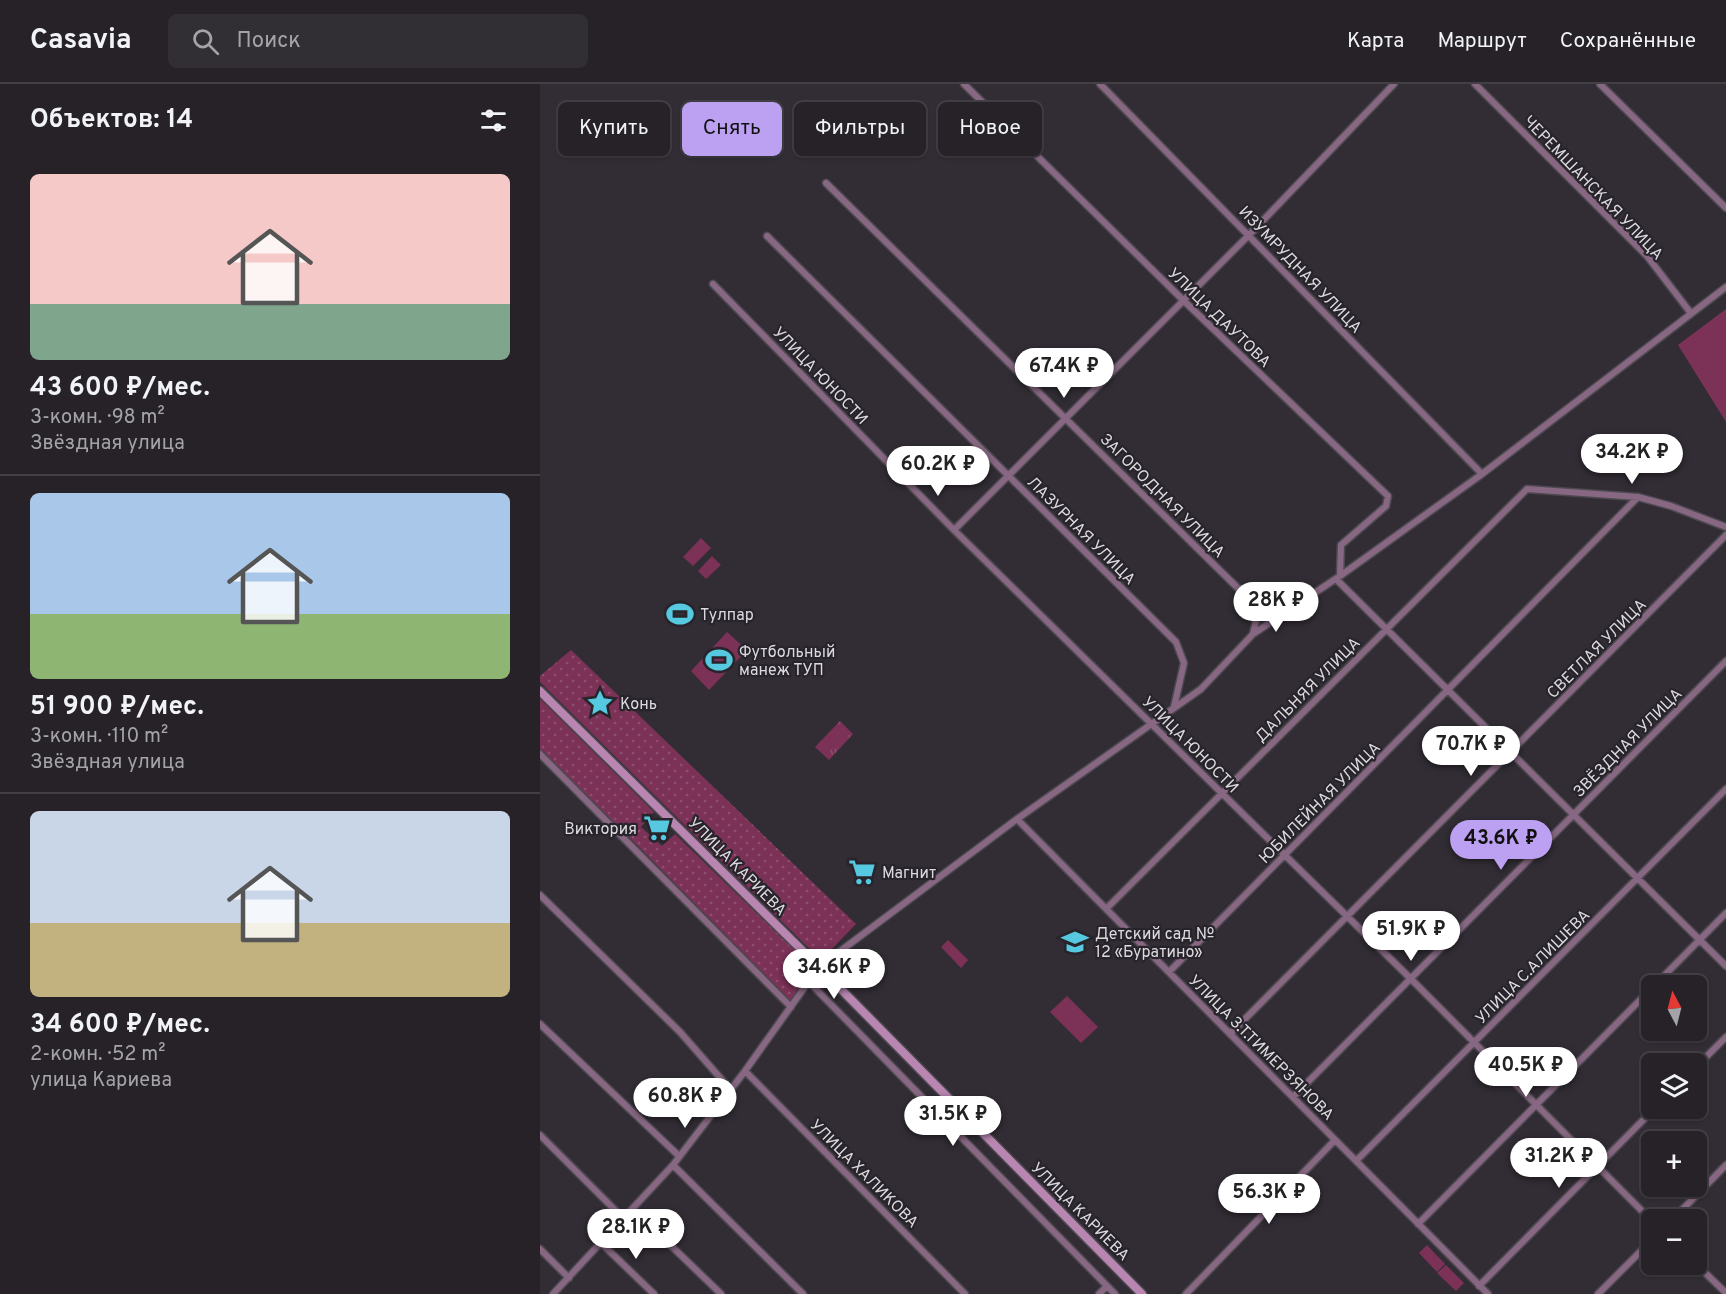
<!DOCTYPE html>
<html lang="ru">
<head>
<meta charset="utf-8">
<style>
	body { margin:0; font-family:Overpass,sans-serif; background:#322f34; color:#f1f3f6; height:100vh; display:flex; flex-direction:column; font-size:22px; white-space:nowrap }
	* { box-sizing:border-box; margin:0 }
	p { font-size:20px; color:#a4a4a8 }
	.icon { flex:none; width:33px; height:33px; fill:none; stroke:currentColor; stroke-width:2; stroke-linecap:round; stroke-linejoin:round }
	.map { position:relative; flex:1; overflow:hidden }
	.sheet { display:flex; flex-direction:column; background:#262228; width:540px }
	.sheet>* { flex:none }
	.top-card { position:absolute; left:18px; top:18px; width:570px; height:54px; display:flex; gap:12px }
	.needle { width:39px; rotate:353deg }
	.controls { position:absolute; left:1101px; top:891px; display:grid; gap:12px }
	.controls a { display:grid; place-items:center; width:66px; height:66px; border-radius:9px; background:#262228; box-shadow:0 2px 4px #0004,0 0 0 2px #423f45; font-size:30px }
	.price { position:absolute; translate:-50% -51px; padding:0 14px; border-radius:21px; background:#fff; color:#222; font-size:20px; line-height:39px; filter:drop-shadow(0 2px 3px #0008) }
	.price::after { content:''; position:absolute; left:50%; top:36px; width:18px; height:14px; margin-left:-9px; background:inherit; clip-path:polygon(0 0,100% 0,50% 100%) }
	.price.active { background:#bca0f2; color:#111 }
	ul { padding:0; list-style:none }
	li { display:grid; align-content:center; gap:12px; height:318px; padding:0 30px }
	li+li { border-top:2px solid #423f45 }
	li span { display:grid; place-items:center; height:186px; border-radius:9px; color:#555 }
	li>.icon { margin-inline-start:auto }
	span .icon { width:108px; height:108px; fill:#fffc; stroke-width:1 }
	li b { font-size:26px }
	h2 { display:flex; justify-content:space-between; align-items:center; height:72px; padding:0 30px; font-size:26px }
	.pill { padding:0 21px; border-radius:9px; background:#262228; box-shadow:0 2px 4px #0004,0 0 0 2px #423f45; font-size:21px; line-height:54px }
	.pill.active { background:#bca0f2; color:#111 }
	header { display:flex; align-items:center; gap:36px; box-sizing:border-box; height:84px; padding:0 30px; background:#262228; border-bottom:2px solid #423f45 }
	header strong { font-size:28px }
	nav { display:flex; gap:33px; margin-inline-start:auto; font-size:21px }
	.search { width:420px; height:54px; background:#322f34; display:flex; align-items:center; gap:15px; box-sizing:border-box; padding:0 21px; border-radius:9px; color:#a4a4a8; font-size:22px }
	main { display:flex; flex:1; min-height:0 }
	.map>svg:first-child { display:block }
</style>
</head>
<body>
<header>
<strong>Casavia</strong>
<div class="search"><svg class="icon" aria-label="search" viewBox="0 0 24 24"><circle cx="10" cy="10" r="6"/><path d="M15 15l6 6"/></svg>Поиск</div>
<nav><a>Карта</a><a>Маршрут</a><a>Сохранённые</a></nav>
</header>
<main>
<section class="sheet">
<h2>Объектов: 14<svg class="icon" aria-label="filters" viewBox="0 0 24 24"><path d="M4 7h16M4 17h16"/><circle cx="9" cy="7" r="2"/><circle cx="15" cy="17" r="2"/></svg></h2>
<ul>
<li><span style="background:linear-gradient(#f6c9c9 70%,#7fa58c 0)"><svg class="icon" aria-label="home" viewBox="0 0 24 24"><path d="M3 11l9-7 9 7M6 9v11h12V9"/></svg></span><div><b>43 600 ₽/мес.</b><p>3-комн. · 98 m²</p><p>Звёздная улица</p></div></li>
<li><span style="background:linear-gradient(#a9c7e8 65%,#8fb573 0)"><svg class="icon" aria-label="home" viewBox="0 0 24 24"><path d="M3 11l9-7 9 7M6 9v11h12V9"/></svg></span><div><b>51 900 ₽/мес.</b><p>3-комн. · 110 m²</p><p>Звёздная улица</p></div></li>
<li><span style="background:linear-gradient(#c9d6e8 60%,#c2b280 0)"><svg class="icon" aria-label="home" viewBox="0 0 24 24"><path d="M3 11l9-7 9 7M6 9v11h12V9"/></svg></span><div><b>34 600 ₽/мес.</b><p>2-комн. · 52 m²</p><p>улица Кариева</p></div></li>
</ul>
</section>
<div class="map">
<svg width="1186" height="1210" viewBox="0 0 1186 1210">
	<defs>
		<pattern id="grass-dots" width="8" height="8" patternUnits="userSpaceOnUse" patternTransform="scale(1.5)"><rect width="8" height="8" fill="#7c3257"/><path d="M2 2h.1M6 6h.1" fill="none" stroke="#8e4f6f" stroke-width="1.8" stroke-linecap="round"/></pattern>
		<pattern id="park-tufts" width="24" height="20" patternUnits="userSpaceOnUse" patternTransform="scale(1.5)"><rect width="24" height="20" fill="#7c3257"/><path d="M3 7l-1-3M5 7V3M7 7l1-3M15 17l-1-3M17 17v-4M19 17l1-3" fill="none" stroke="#8e4f6f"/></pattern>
	</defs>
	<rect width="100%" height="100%" fill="#322d35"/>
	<path fill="url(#grass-dots)" d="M31,566L316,840L281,876L0,598V592Z
		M0,615L114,728L101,743L122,762L135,750L273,884L251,917L99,763L0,666Z"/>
	<path fill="url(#park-tufts)" d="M300,637L313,650L289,676L275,663Z
		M408,856L428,876L421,884L401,863Z
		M906,1181L924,1199L916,1207L897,1189Z"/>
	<path fill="#7c3257" d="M1186,225V338L1138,261Z
		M161,454L171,464L153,482L143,473Z
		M172,472L181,481L166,495L158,487Z
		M187,548L207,566L169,606L151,587Z
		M527,912L558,943L541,959L510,928Z
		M887,1161L905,1180L897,1188L879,1169Z"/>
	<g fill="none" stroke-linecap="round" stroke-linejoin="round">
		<defs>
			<path id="minor" d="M424,0L644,217L848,412L846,422L801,461L800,492
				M560,0L942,390
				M935,0L1107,172L1150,228
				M1060,0L1186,124
				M286,99L711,517L717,532L713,550
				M227,152L636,558L644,579L634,623
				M173,200L414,446L871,895L1112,1137
				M414,446L709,151L854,0
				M796,495L1186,882
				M0,670L251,923
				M477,735L948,1210
				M0,811L140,948L190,1005
				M566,825L987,405L1098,413L1131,422L1186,443
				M629,888L1098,413
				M269,898L575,1210
				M1114,902L1186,829
				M0,940L139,1072
				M690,950L1186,451
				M1156,983L1186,953
				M205,987L425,1210
				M753,1013L1186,577
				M0,1051L84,1135
				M816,1077L1186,705
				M133,1081L263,1210
				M93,1125L181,1210
				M1132,1136L1186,1081
				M878,1140L1112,904
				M61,1159L114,1210
				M0,1165L29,1194
				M1156,1180L1186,1209
				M939,1202L1115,1024
				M13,1210L133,1081L205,987L279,883L477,735L661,605L713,550L800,492L942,390L1186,203
				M559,1210L567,1202
				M646,1210L795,1056
				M1058,1210L1112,1156"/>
			<path id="secondary" d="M0,607L279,883L602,1210"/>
		</defs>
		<use href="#minor" stroke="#4d4950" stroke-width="9"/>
		<use href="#secondary" stroke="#4d4950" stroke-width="11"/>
		<use href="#minor" stroke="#876782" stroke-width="6"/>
		<use href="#secondary" stroke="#b886b1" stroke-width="8"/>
	</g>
	<defs>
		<symbol id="stadium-bare" viewBox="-9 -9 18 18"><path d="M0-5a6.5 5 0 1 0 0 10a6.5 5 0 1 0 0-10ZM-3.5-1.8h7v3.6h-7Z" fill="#56c9e1" stroke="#28242b" stroke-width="2.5" paint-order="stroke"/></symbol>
		<symbol id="sight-bare" viewBox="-9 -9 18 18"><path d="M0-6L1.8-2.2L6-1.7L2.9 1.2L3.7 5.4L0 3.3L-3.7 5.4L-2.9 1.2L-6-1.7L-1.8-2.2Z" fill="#56c9e1" stroke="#28242b" stroke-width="2.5" paint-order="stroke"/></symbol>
		<symbol id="supermarket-bare" viewBox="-9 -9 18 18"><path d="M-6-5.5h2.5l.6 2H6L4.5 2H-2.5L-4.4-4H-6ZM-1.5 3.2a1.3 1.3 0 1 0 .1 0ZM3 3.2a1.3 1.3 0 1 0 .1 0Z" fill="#56c9e1" stroke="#28242b" stroke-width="2.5" paint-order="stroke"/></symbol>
		<symbol id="school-bare" viewBox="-9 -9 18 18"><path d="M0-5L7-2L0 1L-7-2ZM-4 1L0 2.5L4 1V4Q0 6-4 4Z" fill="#56c9e1" stroke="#28242b" stroke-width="2.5" paint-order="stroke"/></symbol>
	</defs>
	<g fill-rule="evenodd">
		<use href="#stadium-bare" x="121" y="511" width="38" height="38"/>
		<use href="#stadium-bare" x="160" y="557" width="38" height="38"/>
		<use href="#sight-bare" x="41" y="600" width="38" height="38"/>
		<use href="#supermarket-bare" x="98" y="725" width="38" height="38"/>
		<use href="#supermarket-bare" x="303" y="769" width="38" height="38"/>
		<use href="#school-bare" x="516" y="839" width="38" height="38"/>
	</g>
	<g text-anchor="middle" stroke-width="4.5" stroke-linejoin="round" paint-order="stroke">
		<g font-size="16" fill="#dddadf" stroke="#28242b">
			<text transform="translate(1054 103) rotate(46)" y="6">ЧЕРЕМШАНСКАЯ УЛИЦА</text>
			<text transform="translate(761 185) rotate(46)" y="6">ИЗУМРУДНАЯ УЛИЦА</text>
			<text transform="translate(680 233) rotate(44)" y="6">УЛИЦА ДАУТОВА</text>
			<text transform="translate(281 291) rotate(46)" y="6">УЛИЦА ЮНОСТИ</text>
			<text transform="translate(623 411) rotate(45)" y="6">ЗАГОРОДНАЯ УЛИЦА</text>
			<text transform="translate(542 446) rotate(45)" y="6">ЛАЗУРНАЯ УЛИЦА</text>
			<text transform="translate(1056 564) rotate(-45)" y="6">СВЕТЛАЯ УЛИЦА</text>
			<text transform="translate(767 605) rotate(-45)" y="6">ДАЛЬНЯЯ УЛИЦА</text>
			<text transform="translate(1087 658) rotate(-45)" y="6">ЗВЁЗДНАЯ УЛИЦА</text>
			<text transform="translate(651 660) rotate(45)" y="6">УЛИЦА ЮНОСТИ</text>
			<text transform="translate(779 718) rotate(-45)" y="6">ЮБИЛЕЙНАЯ УЛИЦА</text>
			<text transform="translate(198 782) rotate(45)" y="6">УЛИЦА КАРИЕВА</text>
			<text transform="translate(992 882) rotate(-45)" y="6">УЛИЦА С.АЛИШЕВА</text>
			<text transform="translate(722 963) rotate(45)" y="6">УЛИЦА З.Т.ТИМЕРЗЯНОВА</text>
			<text transform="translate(325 1089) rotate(45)" y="6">УЛИЦА ХАЛИКОВА</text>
			<text transform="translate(541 1127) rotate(45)" y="6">УЛИЦА КАРИЕВА</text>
		</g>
		<g font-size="16" fill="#dddadf" stroke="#28242b" text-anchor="start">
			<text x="160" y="536">Тулпар</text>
			<text x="199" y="573">Футбольный<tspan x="199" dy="18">манеж ТУП</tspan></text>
			<text x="80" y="625">Конь</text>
			<text x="97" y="750" text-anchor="end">Виктория</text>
			<text x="342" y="794">Магнит</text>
			<text x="555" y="855">Детский сад №<tspan x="555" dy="18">12 «Буратино»</tspan></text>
		</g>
	</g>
</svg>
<div class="controls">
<a><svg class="needle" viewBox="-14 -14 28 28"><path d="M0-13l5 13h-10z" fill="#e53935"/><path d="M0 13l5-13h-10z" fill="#a4a4a8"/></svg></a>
<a><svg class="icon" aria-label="layers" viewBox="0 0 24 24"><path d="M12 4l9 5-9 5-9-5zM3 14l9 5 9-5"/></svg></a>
<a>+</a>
<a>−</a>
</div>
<b class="price" style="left:524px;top:315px">67.4K ₽</b>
<b class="price" style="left:1092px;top:401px">34.2K ₽</b>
<b class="price" style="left:398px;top:413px">60.2K ₽</b>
<b class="price" style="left:736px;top:549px">28K ₽</b>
<b class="price" style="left:931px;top:693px">70.7K ₽</b>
<b class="price active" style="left:961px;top:787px">43.6K ₽</b>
<b class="price" style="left:871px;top:878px">51.9K ₽</b>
<b class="price" style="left:294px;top:916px">34.6K ₽</b>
<b class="price" style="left:986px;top:1014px">40.5K ₽</b>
<b class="price" style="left:145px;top:1045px">60.8K ₽</b>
<b class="price" style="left:413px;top:1063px">31.5K ₽</b>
<b class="price" style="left:1019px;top:1105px">31.2K ₽</b>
<b class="price" style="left:729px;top:1141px">56.3K ₽</b>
<b class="price" style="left:96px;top:1176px">28.1K ₽</b>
<div class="top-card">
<a class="pill">Купить</a>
<a class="pill active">Снять</a>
<a class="pill">Фильтры</a>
<a class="pill">Новое</a>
</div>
</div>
</main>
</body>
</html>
